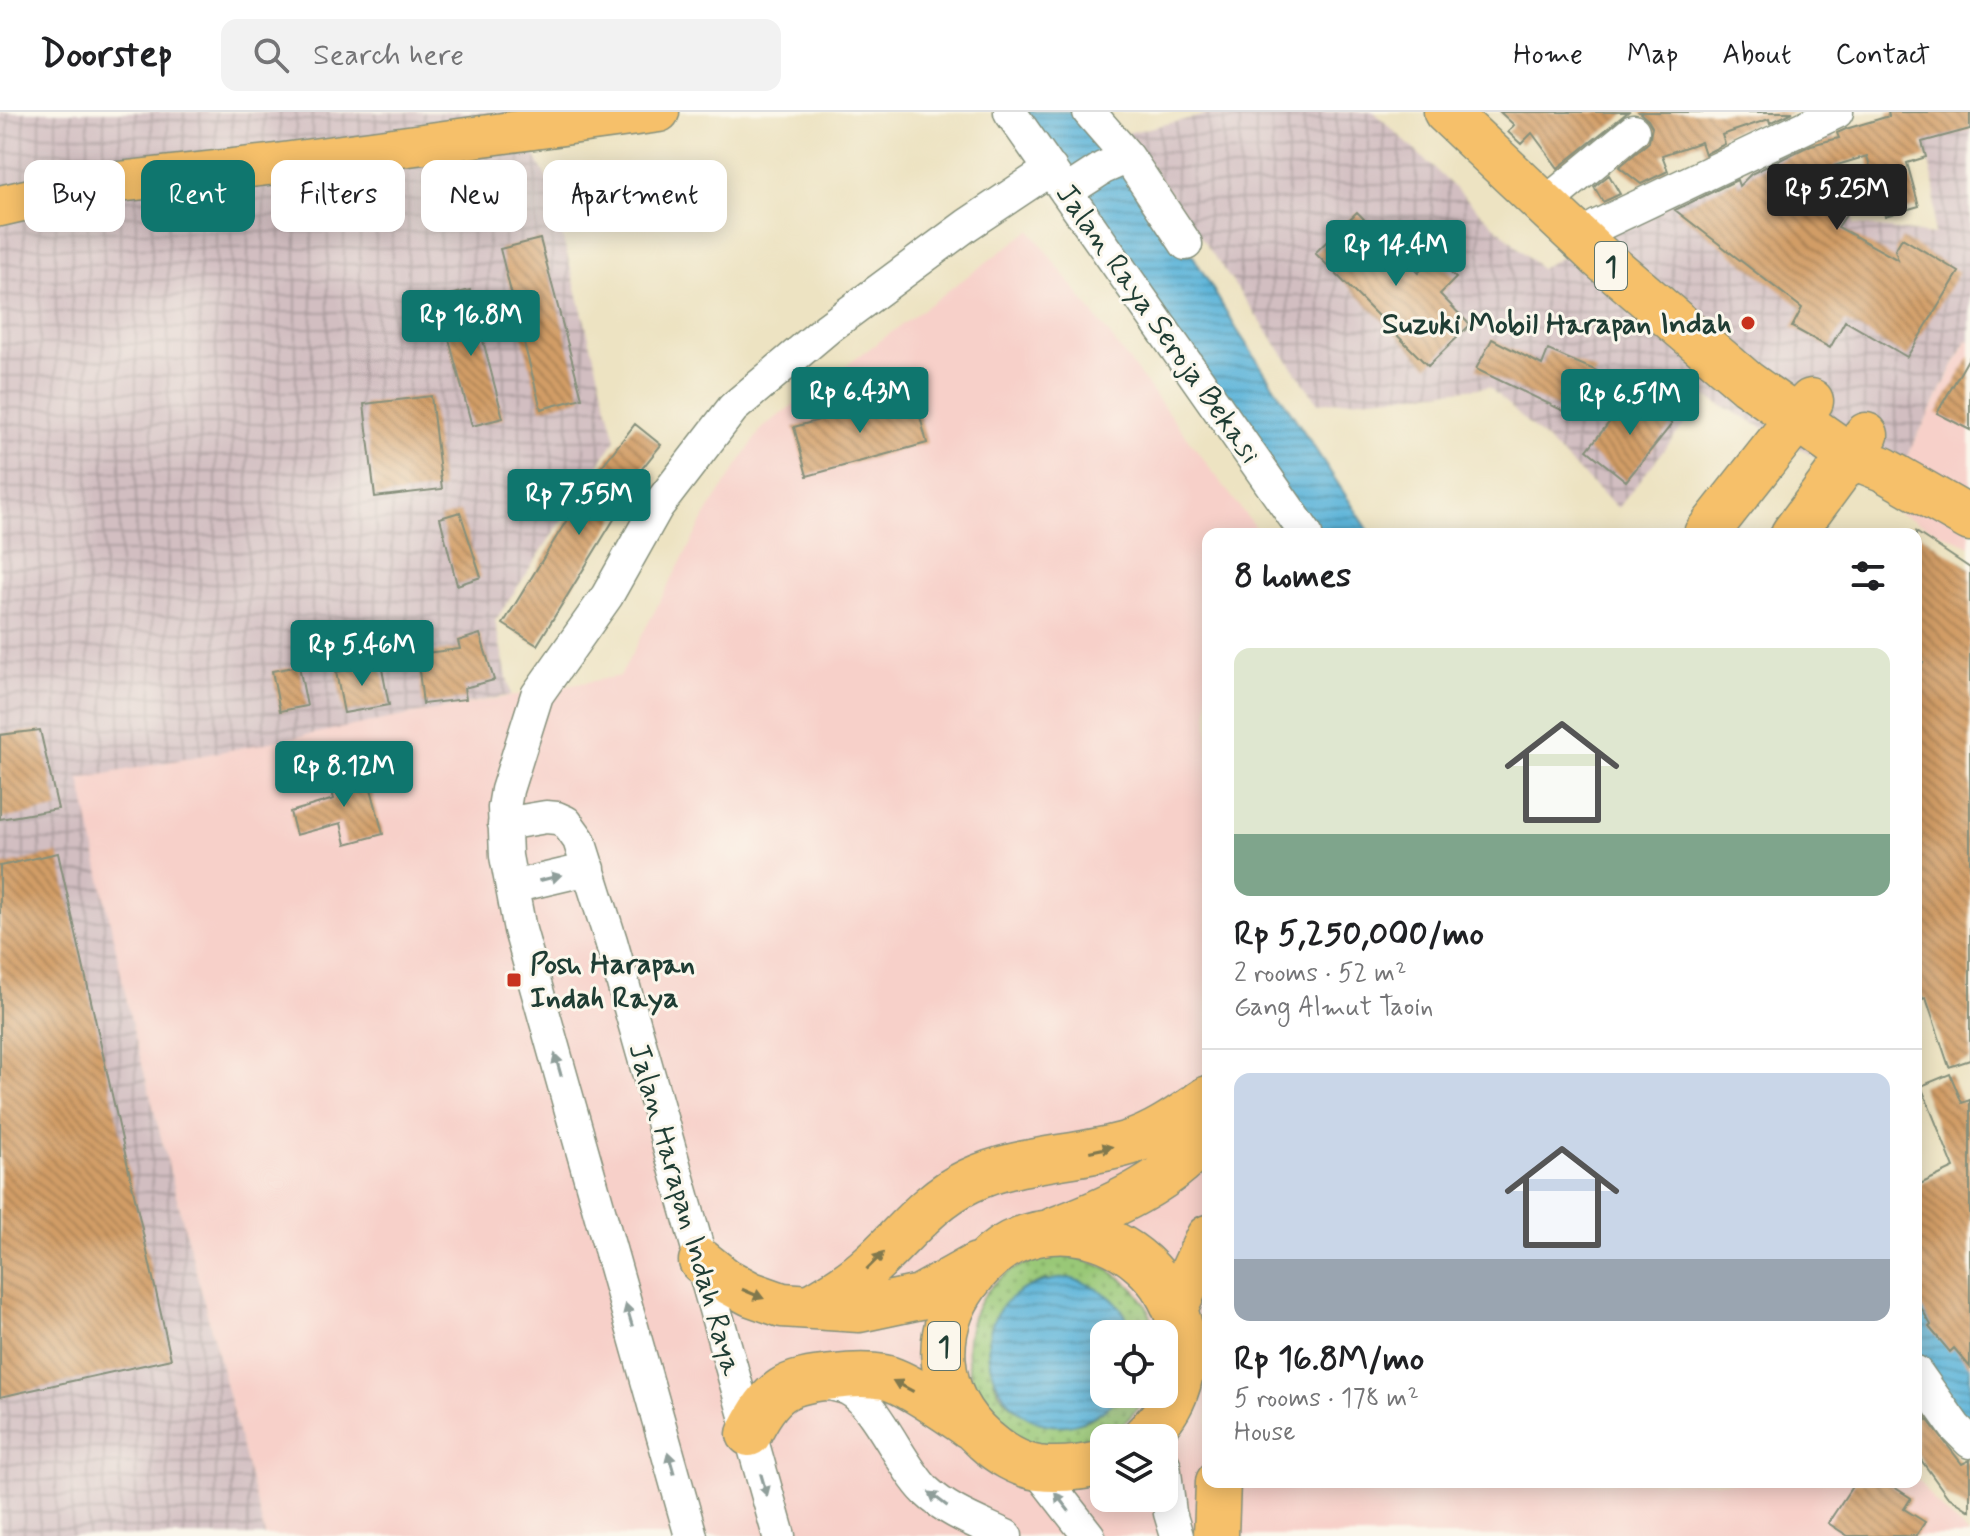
<!DOCTYPE html>
<html lang="en">
<head>
<meta charset="utf-8">
<style>
	body { margin:0; font-family:Mynerve,sans-serif; background:#f2f2f2; color:#202124; height:100vh; display:flex; flex-direction:column; font-size:30px; white-space:nowrap }
	* { box-sizing:border-box; margin:0 }
	p { font-size:26px; color:#757577 }
	.icon { flex:none; width:44px; height:44px; fill:none; stroke:currentColor; stroke-width:2; stroke-linecap:round; stroke-linejoin:round }
	.map { position:relative; flex:1; overflow:hidden }
	.side { position:absolute; left:1202px; top:416px; width:720px; height:960px; display:flex; flex-direction:column; background:#fff; border-radius:16px; box-shadow:0 4px 20px #0003 }
	.side>* { flex:none }
	.hud { position:absolute; left:24px; top:48px; width:760px; height:72px; display:flex; gap:16px }
	.fabs { position:absolute; left:1090px; top:1208px; display:grid; gap:16px }
	.fabs a { display:grid; place-items:center; width:88px; height:88px; border-radius:16px; background:#fff; box-shadow:0 4px 20px #0003; font-size:40px }
	.price { position:absolute; translate:-50% -68px; padding:0 18px; border-radius:8px; background:#0f766e; color:#fff; font-size:26px; line-height:52px; filter:drop-shadow(0 2px 4px #0008) }
	.price::after { content:''; position:absolute; left:50%; top:48px; width:24px; height:18px; margin-left:-12px; background:inherit; clip-path:polygon(0 0,100% 0,50% 100%) }
	.price.current { background:#222; color:#fff }
	ul { padding:0; list-style:none }
	li { display:grid; align-content:center; gap:16px; height:424px; padding:0 32px }
	li+li { border-top:2px solid #e0e0e0 }
	li span { display:grid; place-items:center; height:248px; border-radius:16px; color:#555 }
	li>.icon { margin-inline-start:auto }
	span .icon { width:144px; height:144px; fill:#fffc; stroke-width:1 }
	li b { font-size:34px }
	h2 { display:flex; justify-content:space-between; align-items:center; height:96px; padding:0 32px; font-size:34px }
	.chip { padding:0 28px; border-radius:16px; background:#fff; box-shadow:0 4px 20px #0003; font-size:28px; line-height:72px }
	.chip.current { background:#0f766e; color:#fff }
	header { display:flex; align-items:center; gap:48px; box-sizing:border-box; height:112px; padding:0 40px; background:#fff; border-bottom:2px solid #e0e0e0 }
	header strong { font-size:38px }
	nav { display:flex; gap:44px; margin-inline-start:auto; font-size:28px }
	.search { width:560px; height:72px; background:#f2f2f2; display:flex; align-items:center; gap:20px; box-sizing:border-box; padding:0 28px; border-radius:16px; color:#757577; font-size:30px }
	.map>svg:first-child { display:block }
</style>
</head>
<body>
<header>
<strong>Doorstep</strong>
<div class="search"><svg class="icon" aria-label="search" viewBox="0 0 24 24"><circle cx="10" cy="10" r="6"/><path d="M15 15l6 6"/></svg>Search here</div>
<nav><a>Home</a><a>Map</a><a>About</a><a>Contact</a></nav>
</header>
<div class="map">
<svg width="1970" height="1424" viewBox="0 0 1970 1424">
	<defs>
		<pattern id="industrial-grid" width="8" height="8" patternUnits="userSpaceOnUse" patternTransform="scale(2)"><rect width="8" height="8" fill="#d2bec1"/><path d="M0 4h8M4 0v8" fill="none" stroke="#aa9c9e"/></pattern>
		<pattern id="grass-dots" width="8" height="8" patternUnits="userSpaceOnUse" patternTransform="scale(2)"><rect width="8" height="8" fill="#99c877"/><path d="M2 2h.1M6 6h.1" fill="none" stroke="#7ca462" stroke-width="1.8" stroke-linecap="round"/></pattern>
		<pattern id="water-rules" width="6" height="5" patternUnits="userSpaceOnUse" patternTransform="scale(2)"><rect width="6" height="5" fill="#5cb4d9"/><path d="M0 2.5h6" fill="none" stroke="#4b94b1"/></pattern>
		<pattern id="building-back-hatch" width="6" height="6" patternUnits="userSpaceOnUse" patternTransform="scale(2)"><rect width="6" height="6" fill="#d29d66"/><path d="M-1 5l2 2M0 0l6 6M5-1l2 2" fill="none" stroke="#aa8155"/></pattern>
	</defs>
	<rect width="100%" height="100%" fill="#fbf7ec"/>
	<filter id="ink" filterUnits="userSpaceOnUse"><feTurbulence type="fractalNoise" baseFrequency=".0125" numOctaves="2"/><feDisplacementMap in="SourceGraphic" scale="16" xChannelSelector="R" yChannelSelector="G"/><feConvolveMatrix kernelMatrix="1 2 1 2 8 2 1 2 1" color-interpolation-filters="sRGB"/></filter>
	<filter id="wash" filterUnits="userSpaceOnUse"><feTurbulence type="fractalNoise" baseFrequency=".006" numOctaves="4" result="noise"/><feDisplacementMap in="SourceGraphic" scale="32" xChannelSelector="R" yChannelSelector="G"/><feGaussianBlur stdDeviation="1.8" result="paint"/><feColorMatrix in="noise" values="0 0 0 0 0 0 0 0 0 0 0 0 0 0 0 0 0 1.4 0 .05"/><feComposite in="paint" operator="in"/></filter>
	<g filter="url(#wash)">
		<rect width="100%" height="100%" fill="#ede3c2"/>
		<path fill="#f7d0c9" fill-rule="evenodd" d="M1030,118L1260,422H1208V1370H1916V1365L1933,1388L1970,1424H265L132,914L79,667L262,630L620,564L708,399L762,316ZM1104,1222H1164V1282H1104ZM1104,1326H1164V1386H1104Z
			M1968,227L1970,229V434L1895,400L1887,383Z"/>
		<path fill="url(#industrial-grid)" d="M0,0H512L547,67L616,327L495,509L511,583L80,667L132,914L265,1424H0Z
			M1219,0H1374L1540,156L1689,82L1736,68L1760,45L1832,20L1854,112L1933,123L1935,74L1916,0H1970V229L1967,228L1887,383L1706,285L1618,396L1489,275L1318,291L1127,21Z"/>
		<path fill="url(#grass-dots)" stroke="#5c8256" stroke-width="2" d="M1071,1144C1111,1154 1149,1177 1155,1222H1133V1219L1047,1167C1028,1174 1001,1186 996,1208C993,1217 995,1229 995,1238C995,1247 992,1260 994,1269C1003,1303 1058,1319 1088,1308C1101,1302 1111,1292 1122,1282H1146C1132,1309 1109,1326 1079,1332C960,1357 920,1178 1040,1147C1050,1144 1061,1145 1071,1144Z"/>
		<path fill="url(#water-rules)" stroke="#3e7886" stroke-width="2" d="M1010,0H1089L1186,132L1237,218L1371,422H1308Z
			M1069,1166C1100,1174 1124,1189 1133,1222H1104V1282H1122C1012,1393 913,1175 1069,1166Z
			M1916,1182L1970,1254V1330L1916,1260Z"/>
		<g id="blocks">
			<path fill="url(#building-back-hatch)" d="M1500,0H1628L1558,56L1532,21L1521,32L1508,20L1514,13Z
				M1639,0H1793L1770,11L1769,7L1722,23L1725,32L1705,42L1701,30L1662,43L1668,59L1641,72L1619,55L1649,30L1652,15L1648,8Z
				M1888,0H1970V17L1922,30L1926,45L1907,51L1919,94L1885,104L1867,44L1834,54L1846,103L1838,115L1898,148L1895,138L1902,126L1959,160L1907,245L1845,209L1830,236L1792,215L1802,196L1675,98L1737,68L1739,74L1751,62L1811,33L1839,26L1837,21L1846,17L1889,4Z
				M1609,63L1620,82L1603,90L1594,75Z
				M1357,100L1418,161L1434,145L1456,166L1440,182L1470,213L1428,254L1315,141Z
				M540,127L582,286L541,297L500,137Z
				M470,178L503,306L472,314L438,186Z
				M1492,227L1542,253L1548,238L1597,259L1576,305L1476,257Z
				M1970,244V318L1937,301Z
				M1633,281L1672,312L1626,369L1587,338Z
				M914,282L927,331L807,364L794,315Z
				M431,284L442,377L375,385L364,292Z
				M635,312L661,333L608,399L616,404L537,533L503,512L592,367Z
				M460,400L481,465L457,473L440,406Z
				M1916,420L1970,456V948L1949,955L1926,886L1923,887L1916,867V725L1921,724L1916,708V567L1923,550L1916,548Z
				M480,522L494,568L464,576L466,587L423,592L417,542L460,537L458,529Z
				M381,552L389,593L344,601L336,560Z
				M299,554L307,594L280,599L272,559Z
				M40,618L58,697L0,707V623Z
				M365,654L383,722L346,732L341,711L296,723L290,700L334,687L328,664Z
				M58,741L171,1247L0,1285V754Z
				M1950,962L1962,991L1970,988V1255L1954,1236L1950,1240L1929,1215L1931,1213L1916,1187V1074L1954,1056L1921,974Z
				M1916,1293L1962,1352L1970,1348V1399L1947,1384L1916,1341Z
				M1855,1370H1886L1911,1386L1904,1397L1925,1410L1916,1424H1848L1828,1411Z"/>
		</g>
	</g>
	<g filter="url(#ink)">
		<use href="#blocks" fill-opacity="0" stroke="#86907b" stroke-width="2"/>
		<g fill="none" stroke-linecap="round" stroke-linejoin="round">
			<defs>
				<path id="minor" d="M1010,0L1306,422
					M1089,0L1128,45L1186,132
					M1560,79L1633,19
					M1066,80L1103,56L1128,45
					M1597,114L1837,0
					M504,712L546,705L557,706L566,710L579,728L611,829L779,1424
					M512,775L589,757
					M1916,1260L1955,1315L1970,1330
					M818,1270C828,1272 839,1273 848,1277C875,1290 901,1354 926,1379C948,1400 979,1411 1006,1424
					M1164,1352L1170,1401L1177,1424
					M1036,1356L1089,1424
					M691,1424L520,818L506,744L504,696L507,678L537,583L607,484L657,395L733,296L828,216L967,113L1051,57"/>
				<path id="major" d="M0,94L92,73L268,53L659,0"/>
				<path id="highway" d="M1446,0L1601,146L1747,271L1850,344L1883,357L1970,407
					M1706,422L1811,289
					M1793,422L1866,323
					M1053,1118C1104,1099 1177,1068 1208,1020
					M701,1149L725,1168L751,1182L782,1193L859,1198L920,1185L977,1153
					M812,1194C834,1181 854,1169 872,1152C904,1123 929,1088 969,1069C1019,1045 1076,1047 1129,1031C1158,1022 1183,1003 1208,986
					M1175,1197L1208,1125
					M749,1322C771,1277 786,1269 834,1265C850,1263 868,1262 884,1265C905,1269 950,1301 969,1314
					M1104,1351C1082,1356 1061,1359 1038,1356C1019,1353 999,1341 985,1328C933,1282 930,1214 974,1162C984,1150 997,1138 1011,1131C1107,1086 1213,1182 1175,1282C1168,1300 1156,1313 1143,1326
					M1216,1424L1218,1370"/>
			</defs>
			<use href="#minor" stroke="#86907b" stroke-width="35"/>
			<use href="#major" stroke="#86907b" stroke-width="43"/>
			<use href="#highway" stroke="#86907b" stroke-width="47"/>
			<use href="#minor" stroke="#fff" stroke-width="32"/>
			<use href="#major" stroke="#f6c06b" stroke-width="40"/>
			<use href="#highway" stroke="#f6c06b" stroke-width="44"/>
		</g>
		<defs><path id="oneway-solid" d="M-6-.8H1V-3.2L6.5 0L1 3.2V.8H-6Z" transform="scale(2)"/></defs>
		<g fill="#8f9e9a">
			<use href="#oneway-solid" transform="translate(550 766) rotate(-14)"/>
			<use href="#oneway-solid" transform="translate(558 953) rotate(-106)"/>
			<use href="#oneway-solid" transform="translate(629 1203) rotate(-106)"/>
			<use href="#oneway-solid" transform="translate(671 1351) rotate(-106)"/>
			<use href="#oneway-solid" transform="translate(764 1373) rotate(74)"/>
			<use href="#oneway-solid" transform="translate(938 1387) rotate(-143)"/>
			<use href="#oneway-solid" transform="translate(1062 1390) rotate(-128)"/>
		</g>
		<g fill="#80784d">
			<use href="#oneway-solid" transform="translate(1101 1037) rotate(-12)"/>
			<use href="#oneway-solid" transform="translate(875 1149) rotate(-45)"/>
			<use href="#oneway-solid" transform="translate(753 1182) rotate(23)"/>
			<use href="#oneway-solid" transform="translate(903 1274) rotate(-152)"/>
		</g>
	</g>
	<g fill="#c8321e" stroke="#fbf7ec" stroke-width="3">
		<circle cx="1748" cy="211" r="8"/>
		<rect x="506" y="860" width="16" height="16" rx="4"/>
	</g>
	<g text-anchor="middle" stroke-width="6" stroke-linejoin="round" paint-order="stroke">
		<g fill="#fbf7ec" stroke="#61756b" stroke-width="2">
			<rect x="1595" y="130" width="32" height="48" rx="6"/>
			<rect x="928" y="1210" width="32" height="48" rx="6"/>
		</g>
		<g font-size="28" font-weight="bold" fill="#1f3d34">
			<text x="1611" y="164">1</text>
			<text x="944" y="1244">1</text>
		</g>
		<g font-size="30" fill="#1f3d34" stroke="#fbf7ec">
			<text transform="translate(1159 211) rotate(55)" y="10">Jalan Raya Seroja Bekasi</text>
			<text transform="translate(686 1097) rotate(74)" y="10">Jalan Harapan Indah Raya</text>
		</g>
		<g font-size="30" font-weight="bold" fill="#1f3d34" stroke="#fbf7ec" text-anchor="end">
			<text x="1732" y="221">Suzuki Mobil Harapan Indah</text>
			<text x="530" y="861" text-anchor="start">Posh Harapan<tspan x="530" dy="34">Indah Raya</tspan></text>
		</g>
	</g>
</svg>
<div class="fabs">
<a><svg class="icon" aria-label="locate" viewBox="0 0 24 24"><circle cx="12" cy="12" r="6"/><path d="M12 2v4M12 18v4M2 12h4M18 12h4"/></svg></a>
<a><svg class="icon" aria-label="layers" viewBox="0 0 24 24"><path d="M12 4l9 5-9 5-9-5zM3 14l9 5 9-5"/></svg></a>
</div>
<b class="price current" style="left:1837px;top:120px">Rp 5.25M</b>
<b class="price" style="left:1396px;top:176px">Rp 14.4M</b>
<b class="price" style="left:471px;top:246px">Rp 16.8M</b>
<b class="price" style="left:860px;top:323px">Rp 6.43M</b>
<b class="price" style="left:1630px;top:325px">Rp 6.51M</b>
<b class="price" style="left:579px;top:425px">Rp 7.55M</b>
<b class="price" style="left:362px;top:576px">Rp 5.46M</b>
<b class="price" style="left:344px;top:697px">Rp 8.12M</b>
<div class="hud">
<a class="chip">Buy</a>
<a class="chip current">Rent</a>
<a class="chip">Filters</a>
<a class="chip">New</a>
<a class="chip">Apartment</a>
</div>
<section class="side">
<h2>8 homes<svg class="icon" aria-label="filters" viewBox="0 0 24 24"><path d="M4 7h16M4 17h16"/><circle cx="9" cy="7" r="2"/><circle cx="15" cy="17" r="2"/></svg></h2>
<ul>
<li><span style="background:linear-gradient(#dfe7d0 75%,#7fa58c 0)"><svg class="icon" aria-label="home" viewBox="0 0 24 24"><path d="M3 11l9-7 9 7M6 9v11h12V9"/></svg></span><div><b>Rp 5,250,000/mo</b><p>2 rooms · 52 m²</p><p>Gang Almut Taoin</p></div></li>
<li><span style="background:linear-gradient(#c9d6e8 75%,#9aa5b1 0)"><svg class="icon" aria-label="home" viewBox="0 0 24 24"><path d="M3 11l9-7 9 7M6 9v11h12V9"/></svg></span><div><b>Rp 16.8M/mo</b><p>5 rooms · 178 m²</p><p>House</p></div></li>
</ul>
</section>
</div>
</body>
</html>
